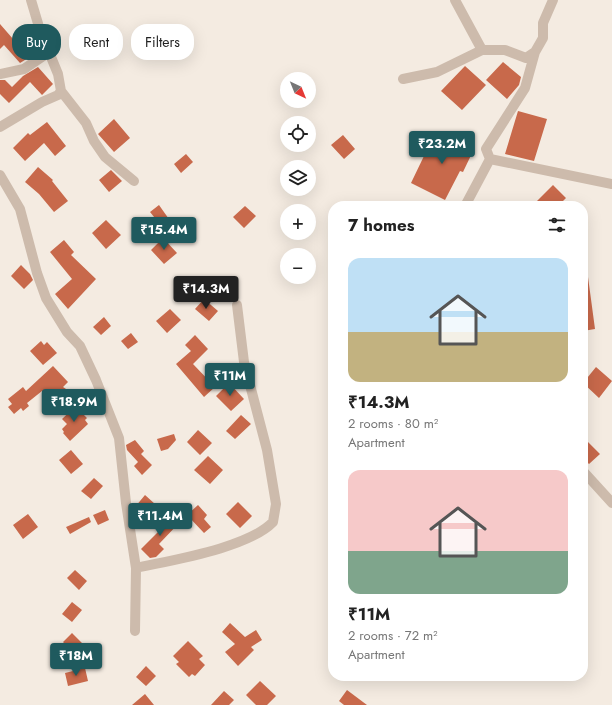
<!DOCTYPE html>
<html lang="en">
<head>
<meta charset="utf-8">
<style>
	body { margin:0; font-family:Jost,sans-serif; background:#f6f6f6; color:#222; height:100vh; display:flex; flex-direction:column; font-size:15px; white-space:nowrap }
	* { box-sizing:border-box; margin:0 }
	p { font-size:13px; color:#767676 }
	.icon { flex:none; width:22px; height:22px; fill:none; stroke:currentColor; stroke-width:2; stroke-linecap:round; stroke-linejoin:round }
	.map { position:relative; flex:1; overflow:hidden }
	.details { position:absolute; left:328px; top:201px; width:260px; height:480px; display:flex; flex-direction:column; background:#fff; border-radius:16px; box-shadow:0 4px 16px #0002 }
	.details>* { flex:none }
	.top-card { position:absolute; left:12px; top:24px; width:256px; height:36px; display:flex; gap:8px }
	.needle { width:26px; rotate:137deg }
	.fabs { position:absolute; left:280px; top:72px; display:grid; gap:8px }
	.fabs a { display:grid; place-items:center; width:36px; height:36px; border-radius:50%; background:#fff; box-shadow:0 4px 16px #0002; font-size:20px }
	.price { position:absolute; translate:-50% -34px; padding:0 9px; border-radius:4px; background:#1f5a5e; color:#fff; font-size:13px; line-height:26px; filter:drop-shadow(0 1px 2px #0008) }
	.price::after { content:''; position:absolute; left:50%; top:24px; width:12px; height:9px; margin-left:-6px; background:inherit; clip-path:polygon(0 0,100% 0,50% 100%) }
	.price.active { background:#222; color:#fff }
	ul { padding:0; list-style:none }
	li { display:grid; align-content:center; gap:8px; height:212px; padding:0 20px }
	li span { display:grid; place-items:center; height:124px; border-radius:12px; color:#555 }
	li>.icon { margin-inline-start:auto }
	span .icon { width:72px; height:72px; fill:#fffc; stroke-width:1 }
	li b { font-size:17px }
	h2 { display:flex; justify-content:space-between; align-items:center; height:48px; padding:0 20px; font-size:17px }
	.pill { padding:0 14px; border-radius:16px; background:#fff; box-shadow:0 4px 16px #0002; font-size:14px; line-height:36px }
	.pill.active { background:#1f5a5e; color:#fff }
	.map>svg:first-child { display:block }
</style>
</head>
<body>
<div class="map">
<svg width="612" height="705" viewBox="0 0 612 705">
	<rect width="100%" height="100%" fill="#f4ebe1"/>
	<path fill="#c8694b" d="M0,24L20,47L24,44L33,55L20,63L4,45L0,49Z
		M503,62L521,77L519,85L507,99L486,80Z
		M465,66L486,85L462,110L441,91Z
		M38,67L53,84L42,95L30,82L9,103L0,94V80H5L12,87L23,76Z
		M518,111L547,119L534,161L505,154Z
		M114,119L130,138L114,152L98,134Z
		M47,122L66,146L55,156L44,143L25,161L13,148L28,133L30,135Z
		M436,131L474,149L463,172L460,171L445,200L411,183Z
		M343,135L355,149L344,159L331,145Z
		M186,154L193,162L181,173L174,164Z
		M38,167L53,180L52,181L68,201L54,212L39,194L25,182Z
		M111,170L122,181L109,192L99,180Z
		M553,185L566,198L558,206H532Z
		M159,205L171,222L163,228L150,212Z
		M245,206L256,216L244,228L233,217Z
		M106,220L121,235L106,249L92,233Z
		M163,238L177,253L164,264L151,250Z
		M64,240L74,252L71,255L96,279L68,309L55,294L72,279L50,252Z
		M21,265L30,274L33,280L24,289L11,276Z
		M588,277L595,329L583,331V278Z
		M204,299L218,311L209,321L195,309Z
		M170,309L181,320L167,333L156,321Z
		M104,317L111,326L101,335L93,327Z
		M131,333L138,342L128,349L121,341Z
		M195,335L208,349L193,364L215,387L204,397L176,364L191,351L185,345Z
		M41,341L44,345L47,342L57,353L43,365L30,351Z
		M53,366L68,382L63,387L66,389L56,398L54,396L50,400L42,391L27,403L29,406L23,411L21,408L14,414L8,407L12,404L8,399L23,387L26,391Z
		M596,367L612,381L599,398L583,383Z
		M229,383L244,399L231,411L216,396Z
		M78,404L84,412L82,413L87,418L85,420L88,424L70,441L63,433L64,432L62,429L67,424L62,419Z
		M241,415L251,424L235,439L226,431Z
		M198,430L212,443L200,455L187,442Z
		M174,434L176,440L168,449L161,451L157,439Z
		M135,440L144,451L141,454L152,465L142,475L134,466L138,462L127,450L126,445Z
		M588,442L600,454L589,464L583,458V447Z
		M71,450L83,464L71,474L59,460Z
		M208,456L223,470L210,484L194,470Z
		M94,478L103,486L91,499L81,491Z
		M145,495L155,504L145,516L135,507Z
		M238,502L252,516L240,528L226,514Z
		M198,505L207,515L204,519L211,527L204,533L187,515Z
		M105,510L109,520L98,525L93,515Z
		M171,513L180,522L159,544L164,549L156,557L150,558L141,549L163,527L160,524Z
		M28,514L38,527L23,539L13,525Z
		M89,517L91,522L70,534L66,527Z
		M75,570L87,581L79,590L67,578Z
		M72,602L82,610L72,622L62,614Z
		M230,623L245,637L256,630L262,640L251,647L254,650L238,666L225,652L235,644L222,632Z
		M72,633L82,643L73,653L63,642Z
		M188,641L203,656L199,659L205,665L195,676L192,674L189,677L176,664L179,662L173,656Z
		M146,666L156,676L146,686L136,677Z
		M85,668L88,681L68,686L65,673Z
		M260,681L276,696L267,705H256L246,695Z
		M347,690L367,705H344L339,701Z
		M224,691L234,700L229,705H211Z
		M145,694L154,705H132Z"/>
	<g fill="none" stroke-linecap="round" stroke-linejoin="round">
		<path stroke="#cdbbac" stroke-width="10" d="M455,0L482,50
			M535,52L543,38V23L553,0
			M0,74L24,69L49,52L42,37L31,0
			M403,79L437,72L482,50H505L526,58L535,52L525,88L486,149L490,159L465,206
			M61,91L86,123L94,141L105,157L134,181
			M0,127L42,102L58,95L61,91L58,74L49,52
			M490,159L612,184
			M0,175L20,209L37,273L46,298L67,332L80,346L96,380L119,438L126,503L136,568L135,631
			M583,471L612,503
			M136,568C172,560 248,548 273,522L276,504L267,450L244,362L237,305"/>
	</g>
</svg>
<div class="fabs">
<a><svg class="needle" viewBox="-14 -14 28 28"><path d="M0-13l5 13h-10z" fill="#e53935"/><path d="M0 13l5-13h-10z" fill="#767676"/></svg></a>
<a><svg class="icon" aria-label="locate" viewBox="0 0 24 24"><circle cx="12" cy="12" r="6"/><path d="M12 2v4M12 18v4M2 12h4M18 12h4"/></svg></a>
<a><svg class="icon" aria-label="layers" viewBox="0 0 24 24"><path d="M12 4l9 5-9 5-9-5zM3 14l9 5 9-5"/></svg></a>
<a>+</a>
<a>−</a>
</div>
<b class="price" style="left:442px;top:165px">₹23.2M</b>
<b class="price" style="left:164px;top:251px">₹15.4M</b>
<b class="price active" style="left:206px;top:310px">₹14.3M</b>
<b class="price" style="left:230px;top:397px">₹11M</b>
<b class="price" style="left:74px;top:423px">₹18.9M</b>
<b class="price" style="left:160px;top:537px">₹11.4M</b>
<b class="price" style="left:76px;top:677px">₹18M</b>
<div class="top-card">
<a class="pill active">Buy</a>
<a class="pill">Rent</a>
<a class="pill">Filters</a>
</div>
<section class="details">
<h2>7 homes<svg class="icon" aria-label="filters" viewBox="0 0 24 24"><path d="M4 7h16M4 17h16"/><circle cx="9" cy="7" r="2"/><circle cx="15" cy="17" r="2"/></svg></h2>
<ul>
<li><span style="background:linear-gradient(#bfe0f5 60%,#c2b280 0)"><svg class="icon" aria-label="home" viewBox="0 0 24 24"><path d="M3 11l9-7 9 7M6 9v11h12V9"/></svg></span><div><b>₹14.3M</b><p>2 rooms · 80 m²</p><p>Apartment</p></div></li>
<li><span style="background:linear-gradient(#f6c9c9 65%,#7fa58c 0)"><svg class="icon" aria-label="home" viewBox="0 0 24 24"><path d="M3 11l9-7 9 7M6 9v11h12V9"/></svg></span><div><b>₹11M</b><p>2 rooms · 72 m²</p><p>Apartment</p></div></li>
</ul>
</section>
</div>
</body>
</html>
